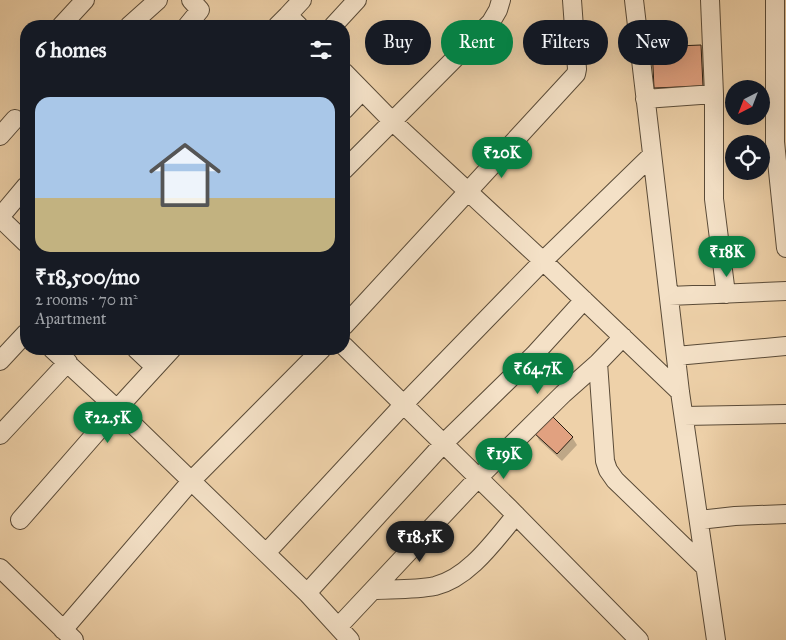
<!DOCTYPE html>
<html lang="en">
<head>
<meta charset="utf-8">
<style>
	body { margin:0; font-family:"IM FELL Great Primer",serif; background:#242831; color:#f1f3f6; height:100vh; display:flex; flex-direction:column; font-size:19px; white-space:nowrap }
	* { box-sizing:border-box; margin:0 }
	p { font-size:16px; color:#9ea1a6 }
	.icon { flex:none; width:28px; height:28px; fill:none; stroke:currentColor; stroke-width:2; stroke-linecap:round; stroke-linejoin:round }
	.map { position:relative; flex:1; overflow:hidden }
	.sheet { position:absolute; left:20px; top:20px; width:330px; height:335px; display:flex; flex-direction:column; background:#171b24; border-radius:20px; box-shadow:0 5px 20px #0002 }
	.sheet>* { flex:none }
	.guide { position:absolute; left:365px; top:20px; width:345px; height:45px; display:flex; gap:10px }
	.needle { width:32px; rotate:222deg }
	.buttons { position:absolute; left:725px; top:80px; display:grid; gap:10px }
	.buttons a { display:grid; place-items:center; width:45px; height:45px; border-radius:50%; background:#171b24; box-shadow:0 5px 20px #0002; font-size:25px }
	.price { position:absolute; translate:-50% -42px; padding:0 11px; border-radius:18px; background:#0b8043; color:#fff; font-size:16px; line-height:32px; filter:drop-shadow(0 1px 2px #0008) }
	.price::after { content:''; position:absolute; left:50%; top:30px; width:15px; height:11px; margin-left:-8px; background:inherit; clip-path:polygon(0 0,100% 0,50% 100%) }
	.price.selected { background:#222; color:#fff }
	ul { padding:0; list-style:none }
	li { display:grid; align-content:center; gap:10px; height:265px; padding:0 15px }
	li span { display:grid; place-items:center; height:155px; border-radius:15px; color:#555 }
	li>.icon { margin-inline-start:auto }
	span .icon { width:90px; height:90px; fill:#fffc; stroke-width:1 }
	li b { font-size:21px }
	h2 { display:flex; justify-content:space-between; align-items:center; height:60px; padding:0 15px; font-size:21px }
	.pill { padding:0 18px; border-radius:22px; background:#171b24; box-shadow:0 5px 20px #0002; font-size:18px; line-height:45px }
	.pill.selected { background:#0b8043; color:#fff }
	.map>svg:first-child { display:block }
</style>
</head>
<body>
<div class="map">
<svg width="786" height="640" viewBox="0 0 786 640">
	<rect width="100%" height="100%" fill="#eed1a9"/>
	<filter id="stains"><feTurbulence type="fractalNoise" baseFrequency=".004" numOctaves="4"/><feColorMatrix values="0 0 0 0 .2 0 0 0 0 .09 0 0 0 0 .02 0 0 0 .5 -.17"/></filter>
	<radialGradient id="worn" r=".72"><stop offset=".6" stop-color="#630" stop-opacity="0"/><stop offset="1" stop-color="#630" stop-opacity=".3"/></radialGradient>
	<path fill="#0003" d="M700,47L707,59L709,98L662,100L655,88Z
		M535,432L572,437L577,445L562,461L539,440Z"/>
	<path fill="#e1a180" stroke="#281e12" d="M701,45L703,86L654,88L652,47Z
		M550,414L573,437L557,454L533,432Z"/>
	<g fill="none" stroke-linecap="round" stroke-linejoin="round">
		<defs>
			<path id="minor" d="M634,0L680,392L716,640
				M710,0L714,94V199L726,294
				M775,0V142L786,248
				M61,26L85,0
				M129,26L158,0
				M187,26L200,10L191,0
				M277,26L288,15
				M299,26L288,15L302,0
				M333,26L357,0
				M344,72L392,121L543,261L680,392
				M645,99L714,94
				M344,110L362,91
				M0,136L15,119
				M344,170L491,22L498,10L501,0
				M0,217L26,186
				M0,218L26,243
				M669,296L786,291
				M344,326L576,74L577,69L572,0
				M344,346L509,508L639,640
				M52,349L117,409L307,593L350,640
				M136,349L155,367
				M676,356L786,346
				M0,361L26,333
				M598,363L605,461L608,470L615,480L705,567
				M684,416L786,414
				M0,435L68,362
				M20,520L117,409L172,349
				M699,520L735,516L786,514
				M266,553L404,404L543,261L652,155
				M0,568L74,640
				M373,590C393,589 415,590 435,586C469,578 495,540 516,515
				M307,593L444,443L534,355L584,300
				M339,626L478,478L563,394L598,363L623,337
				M63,630L192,480L322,349"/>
		</defs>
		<use href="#minor" stroke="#5a4b38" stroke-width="20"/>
		<use href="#minor" stroke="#f4e1c7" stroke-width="18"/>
	</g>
	<rect width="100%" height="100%" filter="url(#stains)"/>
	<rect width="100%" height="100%" fill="url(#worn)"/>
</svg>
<div class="buttons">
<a><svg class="needle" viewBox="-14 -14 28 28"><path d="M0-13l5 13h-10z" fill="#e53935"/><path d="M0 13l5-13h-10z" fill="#9ea1a6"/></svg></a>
<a><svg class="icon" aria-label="locate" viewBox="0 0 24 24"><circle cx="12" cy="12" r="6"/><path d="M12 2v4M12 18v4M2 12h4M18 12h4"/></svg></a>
</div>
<b class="price" style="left:502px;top:179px">₹20K</b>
<b class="price" style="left:727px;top:278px">₹18K</b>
<b class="price" style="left:538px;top:395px">₹64.7K</b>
<b class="price" style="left:108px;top:444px">₹22.5K</b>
<b class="price" style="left:504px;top:480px">₹19K</b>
<b class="price selected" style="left:420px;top:563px">₹18.5K</b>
<div class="guide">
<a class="pill">Buy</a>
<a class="pill selected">Rent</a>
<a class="pill">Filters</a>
<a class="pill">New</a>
</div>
<section class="sheet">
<h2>6 homes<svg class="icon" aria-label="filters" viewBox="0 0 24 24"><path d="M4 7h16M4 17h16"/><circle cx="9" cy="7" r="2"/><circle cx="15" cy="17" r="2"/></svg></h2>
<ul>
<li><span style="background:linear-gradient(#a9c7e8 65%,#c2b280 0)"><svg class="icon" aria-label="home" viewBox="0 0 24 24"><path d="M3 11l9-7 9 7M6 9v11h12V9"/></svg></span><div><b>₹18,500/mo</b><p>2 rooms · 70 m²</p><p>Apartment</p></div></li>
</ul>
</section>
</div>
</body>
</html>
